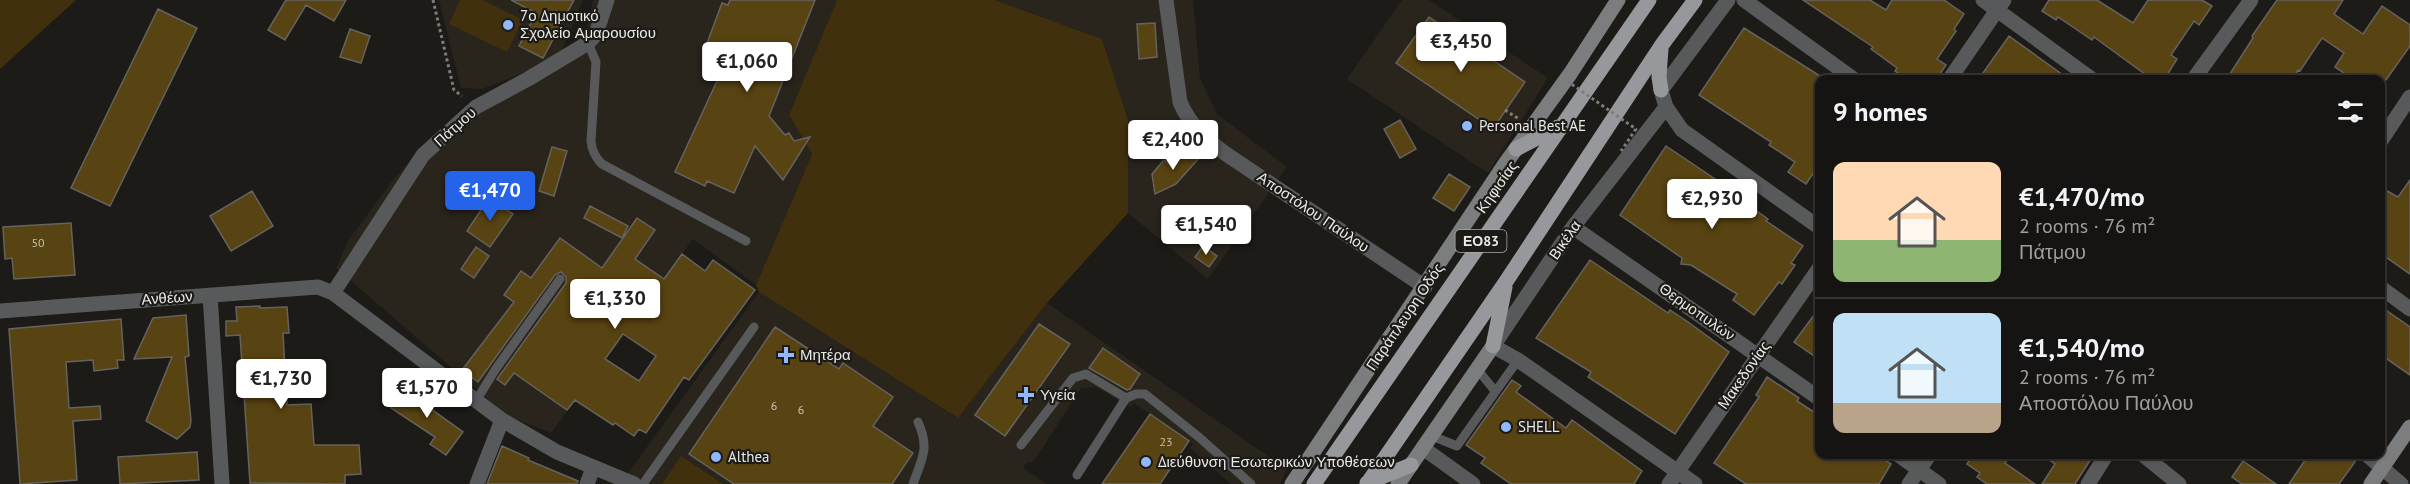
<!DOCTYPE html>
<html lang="en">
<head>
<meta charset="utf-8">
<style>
	body { margin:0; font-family:"PT Sans",sans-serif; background:#1f1d1b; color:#f1f3f6; height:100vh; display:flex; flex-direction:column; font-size:22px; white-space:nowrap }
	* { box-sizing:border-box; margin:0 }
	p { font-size:20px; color:#9e9e9f }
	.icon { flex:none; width:33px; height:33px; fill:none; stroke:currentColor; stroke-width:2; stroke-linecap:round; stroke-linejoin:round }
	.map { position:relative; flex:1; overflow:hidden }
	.side { position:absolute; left:1815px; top:75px; width:570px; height:384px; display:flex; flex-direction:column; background:#161412; border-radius:12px; box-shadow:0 2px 4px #0004,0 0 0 2px #353332 }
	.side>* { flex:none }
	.price { position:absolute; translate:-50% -51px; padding:0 14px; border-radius:6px; background:#fff; color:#222; font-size:20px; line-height:39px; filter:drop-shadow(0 2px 3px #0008) }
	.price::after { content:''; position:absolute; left:50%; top:36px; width:18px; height:14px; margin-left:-9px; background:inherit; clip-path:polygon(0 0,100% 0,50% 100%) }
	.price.selected { background:#2563eb; color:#fff }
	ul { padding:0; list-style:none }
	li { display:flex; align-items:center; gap:18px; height:150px; padding:0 18px }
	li+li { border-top:2px solid #353332 }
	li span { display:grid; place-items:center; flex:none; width:168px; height:120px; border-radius:12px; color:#555 }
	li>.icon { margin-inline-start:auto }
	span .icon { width:72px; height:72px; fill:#fffc; stroke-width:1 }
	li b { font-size:26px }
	h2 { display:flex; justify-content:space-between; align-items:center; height:72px; padding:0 18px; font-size:26px }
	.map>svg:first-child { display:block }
</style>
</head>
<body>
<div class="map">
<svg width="2410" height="484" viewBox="0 0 2410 484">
	<rect width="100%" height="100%" fill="#1d1b18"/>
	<path fill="#29251d" d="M439,0H583L562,50L524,73L482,89L461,88Z
		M593,0H837L789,115L812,154L756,285L693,239L551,433L506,415L336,268L348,241L392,181L432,136L478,104L584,42Z
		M995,0H1193L1200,78L1217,114L1287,167L1208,279L1128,213V120L1102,39Z
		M1402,0H1429L1548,78L1488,173L1347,79Z
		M759,292L958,418L1047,303L1287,469L1280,484H1231L1190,448L1193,444L1189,441L1134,403L1130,407L1096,387L1081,388L1036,458L1032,463L1027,462L1023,468L1047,484H643L626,476Z"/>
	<path fill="#40300e" d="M0,0H76L0,69Z
		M460,0H483L523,20L507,52L449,24Z
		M837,0H995L1102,39L1128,120V213L1047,303L958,418L759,292L756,285L812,154L789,115Z
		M681,456L723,484H662Z"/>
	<path fill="#584312" stroke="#656360" stroke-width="1.5" fill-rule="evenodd" d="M286,0H346L334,21L306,5L285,40L268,30Z
		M511,0H574L543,58L519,46L536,13Z
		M730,0H815L769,116L785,135L789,133L794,141L810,137L783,180L755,146L734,193L707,181L705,186L675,172L729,55L706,46L722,3L728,5Z
		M1803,0H1870L1886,10L1892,0H1944L1964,14L1954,29L1956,31L1937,59L1946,65L1936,80H1908L1895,71L1897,68L1871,49L1873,47Z
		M2049,0H2097L2133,23L2148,0H2202L2212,6L2199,25L2194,21L2171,55L2177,59L2164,80H2153L2094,37L2092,40L2058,17L2056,20L2042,11Z
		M2277,0H2343L2334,14L2363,34L2382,6L2410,25V46L2386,80H2354L2335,67L2344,53L2322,38L2300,71L2298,70L2292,80H2226L2253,38L2252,36Z
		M158,9L197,28L110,206L71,188Z
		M1429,17L1525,82L1493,129L1396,63Z
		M1155,23L1157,57L1139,59L1137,24Z
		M1744,28L1820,76V163L1806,184L1788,172L1795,162L1769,145L1771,142L1699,95Z
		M350,29L370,36L361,63L340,57Z
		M2009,36L2070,80H1978Z
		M1400,120L1416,149L1400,158L1384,129Z
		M1666,146L1715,179L1712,184L1750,209L1751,207L1768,219L1766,221L1803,246L1791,263L1795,265L1782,284L1779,282L1754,315L1733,300L1737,294L1691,265L1681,264L1682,258L1620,215Z
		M552,147L567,151L554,196L539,191Z
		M1186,147L1199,158L1176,184L1155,194L1152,174L1164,160L1171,165Z
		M1449,174L1470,187L1454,211L1433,198Z
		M2410,180V274L2380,253V187L2398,197Z
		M252,191L273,226L231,251L210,216Z
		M489,198L513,214L490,247L467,231Z
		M590,206L628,226L622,238L584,218Z
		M637,218L655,230L635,259L664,279L682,254L705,271L713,260L755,290L689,380L684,377L646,433L639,429L634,436L615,423L613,425L575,400L567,410L514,373L505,385L497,379L566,283V277L561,272L555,275L478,382L462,370L514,302L504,295L521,271L531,278L560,238L602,268ZM623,334L656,356L639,381L605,359Z
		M71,223L75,275L14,279L12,258L5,259L3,227Z
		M1203,246L1217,256L1209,267L1195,257Z
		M476,247L489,256L474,278L461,269Z
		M1590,260L1668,313L1670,310L1688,322L1729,352L1675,434L1588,377L1591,372L1536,338Z
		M260,306V308L287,307L289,333H283L287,405L311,404L314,445H359L361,474L345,475V484L250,483L240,335L226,336V321H237L236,307Z
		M2380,306L2410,327V375L2380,354Z
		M1820,307V360L1794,342Z
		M186,315L189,356L185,357L191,421L190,427L177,439L146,421L172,357L134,359L153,318Z
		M121,319L124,360H117L118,368L94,371L93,360L66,362L69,408L100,406L101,419L73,421L77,480L20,484L9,329Z
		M1039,324L1070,344L1005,436L975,415Z
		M775,327L839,369L843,363L893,397L873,426L913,453L892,484H734L689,454Z
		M1103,348L1140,374L1130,389L1127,390L1089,368Z
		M1767,377L1799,398L1797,401L1820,416V454H1876L1891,464L1879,484H1746L1714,463L1759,397L1756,395Z
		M1512,380L1521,386L1516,392L1566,428L1572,420L1642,471L1634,484H1511L1481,463L1485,458L1466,445Z
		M406,384L431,400L427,406L463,432L446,455L430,444L435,437L391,408Z
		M1150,414L1189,441L1160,484H1102Z
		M502,446L529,458L528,460L578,481L577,484H487Z
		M197,452L199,480L120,484L118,457Z
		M1973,454H2011L2005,463L2035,484H1987L1977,477L1980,473L1967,464Z
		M2041,454H2094L2075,484H2042L2055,464Z
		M2309,454H2345L2355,462L2339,484H2289Z
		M2243,461L2276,484H2242L2232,477Z"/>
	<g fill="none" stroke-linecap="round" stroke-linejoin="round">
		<path stroke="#7f7d7a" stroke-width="3" stroke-dasharray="3 3" stroke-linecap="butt" d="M433,0L454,90L462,96
			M1505,110L1519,119"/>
		<path stroke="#58595b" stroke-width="9" d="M588,43L596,62L591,141C592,151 595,157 602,164L746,241
			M1477,369L1495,391
			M476,401L495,370L560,279
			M1432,436L1457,446L1518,360
			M1021,445L1073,378L1086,374L1126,398
			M1077,475L1126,398L1136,394H1145L1200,438L1251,484
			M643,484L754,327
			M913,484C922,458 930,449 918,422"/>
		<path stroke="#58595b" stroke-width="15" d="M1166,0L1180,102C1190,126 1206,139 1226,154L1425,287
			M1728,0L1661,90L1666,107L1682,130L1820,228
			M1744,0L1855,80
			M1983,0L2093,80
			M1949,80L2004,0
			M2193,80L2251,0
			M1666,107L1573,227L1493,346L1518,360L1695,484
			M2380,142L2410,97
			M1573,227L1820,399
			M2380,287L2410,309
			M333,293L423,155L476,107L528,79L588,43L596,34L607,0
			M210,295L222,484
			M0,311L318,287L333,293L502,420L557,452L634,484
			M1423,448L1473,484
			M1897,454L1939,484
			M2142,454L2179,484
			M2366,454L2401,484
			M477,484L502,420
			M587,484L593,468
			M1669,484L1820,267
			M1909,484L1930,454
			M2088,484L2107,454"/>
		<path stroke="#7b7d7f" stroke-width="15" d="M1292,484L1505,164L1570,74L1618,0
			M1398,484L1493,346
			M2371,484L2410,427"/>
		<path stroke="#96989c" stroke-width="15" d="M1661,49L1659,77L1661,90
			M1516,149L1558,127
			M1493,346L1505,287
			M1367,483L1411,465
			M1314,484L1649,0
			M1367,484L1507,280L1661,46L1695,0"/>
		<path stroke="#7f7d7a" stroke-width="3" stroke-dasharray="3 3" stroke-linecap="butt" d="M1567,81L1636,129L1621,151"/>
	</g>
	<g fill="#91b8fd" stroke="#1d1b18" stroke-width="2">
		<circle cx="508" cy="25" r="6"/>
		<circle cx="1467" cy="126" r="6"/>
		<path d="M783 346h6v6h6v6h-6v6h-6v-6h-6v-6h6z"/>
		<path d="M1023 386h6v6h6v6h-6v6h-6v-6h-6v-6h6z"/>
		<circle cx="1506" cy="427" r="6"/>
		<circle cx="716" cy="457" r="6"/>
		<circle cx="1146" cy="462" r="6"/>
	</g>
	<g text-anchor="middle" stroke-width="4.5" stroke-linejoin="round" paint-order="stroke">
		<g font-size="12" fill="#c6c0b1">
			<text x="38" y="247">50</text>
			<text x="774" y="410">6</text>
			<text x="801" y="414">6</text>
			<text x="1166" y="446">23</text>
		</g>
		<rect fill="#1d1b18" stroke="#acaba8" stroke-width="1.5" x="1455.5" y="230" width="51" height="22" rx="4.5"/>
		<g font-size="14" font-weight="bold" fill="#eae9e6">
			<text x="1481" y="246">ΕΟ83</text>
		</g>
		<g font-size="15" fill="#eae9e6" stroke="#1d1b18" text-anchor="start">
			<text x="520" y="21">7ο Δημοτικό<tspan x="520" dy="17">Σχολείο Αμαρουσίου</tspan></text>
			<text x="1479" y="131">Personal Best AE</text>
			<text x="800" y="360">Μητέρα</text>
			<text x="1040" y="400">Υγεία</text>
			<text x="1518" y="432">SHELL</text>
			<text x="728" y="462">Althea</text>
			<text x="1158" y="467">Διεύθυνση Εσωτερικών Υποθέσεων</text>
		</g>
		<g font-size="15" fill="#eae9e6" stroke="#1d1b18">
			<text transform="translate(455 127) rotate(-42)" y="5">Πάτμου</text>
			<text transform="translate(1497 187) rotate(-55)" y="5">Κηφισίας</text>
			<text transform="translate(1313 212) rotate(34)" y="5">Αποστόλου Παύλου</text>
			<text transform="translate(1565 240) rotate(-55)" y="5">Βικέλα</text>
			<text transform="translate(167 298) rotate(-4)" y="5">Ανθέων</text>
			<text transform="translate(1697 312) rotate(35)" y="5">Θερμοπυλών</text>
			<text transform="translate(1405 317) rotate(-56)" y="5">Παράπλευρη Οδός</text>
			<text transform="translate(1744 375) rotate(-55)" y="5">Μακεδονίας</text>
		</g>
	</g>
</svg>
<b class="price" style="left:1461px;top:73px">€3,450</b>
<b class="price" style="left:747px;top:93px">€1,060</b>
<b class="price" style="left:1173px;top:171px">€2,400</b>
<b class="price selected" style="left:490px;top:222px">€1,470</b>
<b class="price" style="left:1712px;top:230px">€2,930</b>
<b class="price" style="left:1206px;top:256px">€1,540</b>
<b class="price" style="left:615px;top:330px">€1,330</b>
<b class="price" style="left:281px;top:410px">€1,730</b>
<b class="price" style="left:427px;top:419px">€1,570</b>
<section class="side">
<h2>9 homes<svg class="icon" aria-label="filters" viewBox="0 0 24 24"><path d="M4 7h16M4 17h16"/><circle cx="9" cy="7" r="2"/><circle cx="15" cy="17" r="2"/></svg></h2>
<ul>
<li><span style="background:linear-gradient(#ffd9b3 65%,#8fb573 0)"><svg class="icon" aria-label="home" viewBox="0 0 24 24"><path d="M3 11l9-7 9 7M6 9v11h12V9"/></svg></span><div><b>€1,470/mo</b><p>2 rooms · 76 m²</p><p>Πάτμου</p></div></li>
<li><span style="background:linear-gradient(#bfe0f5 75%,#b9a48a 0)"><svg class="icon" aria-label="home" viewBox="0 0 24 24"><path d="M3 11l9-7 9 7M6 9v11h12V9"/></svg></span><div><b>€1,540/mo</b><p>2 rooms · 76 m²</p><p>Αποστόλου Παύλου</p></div></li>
</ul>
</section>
</div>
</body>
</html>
